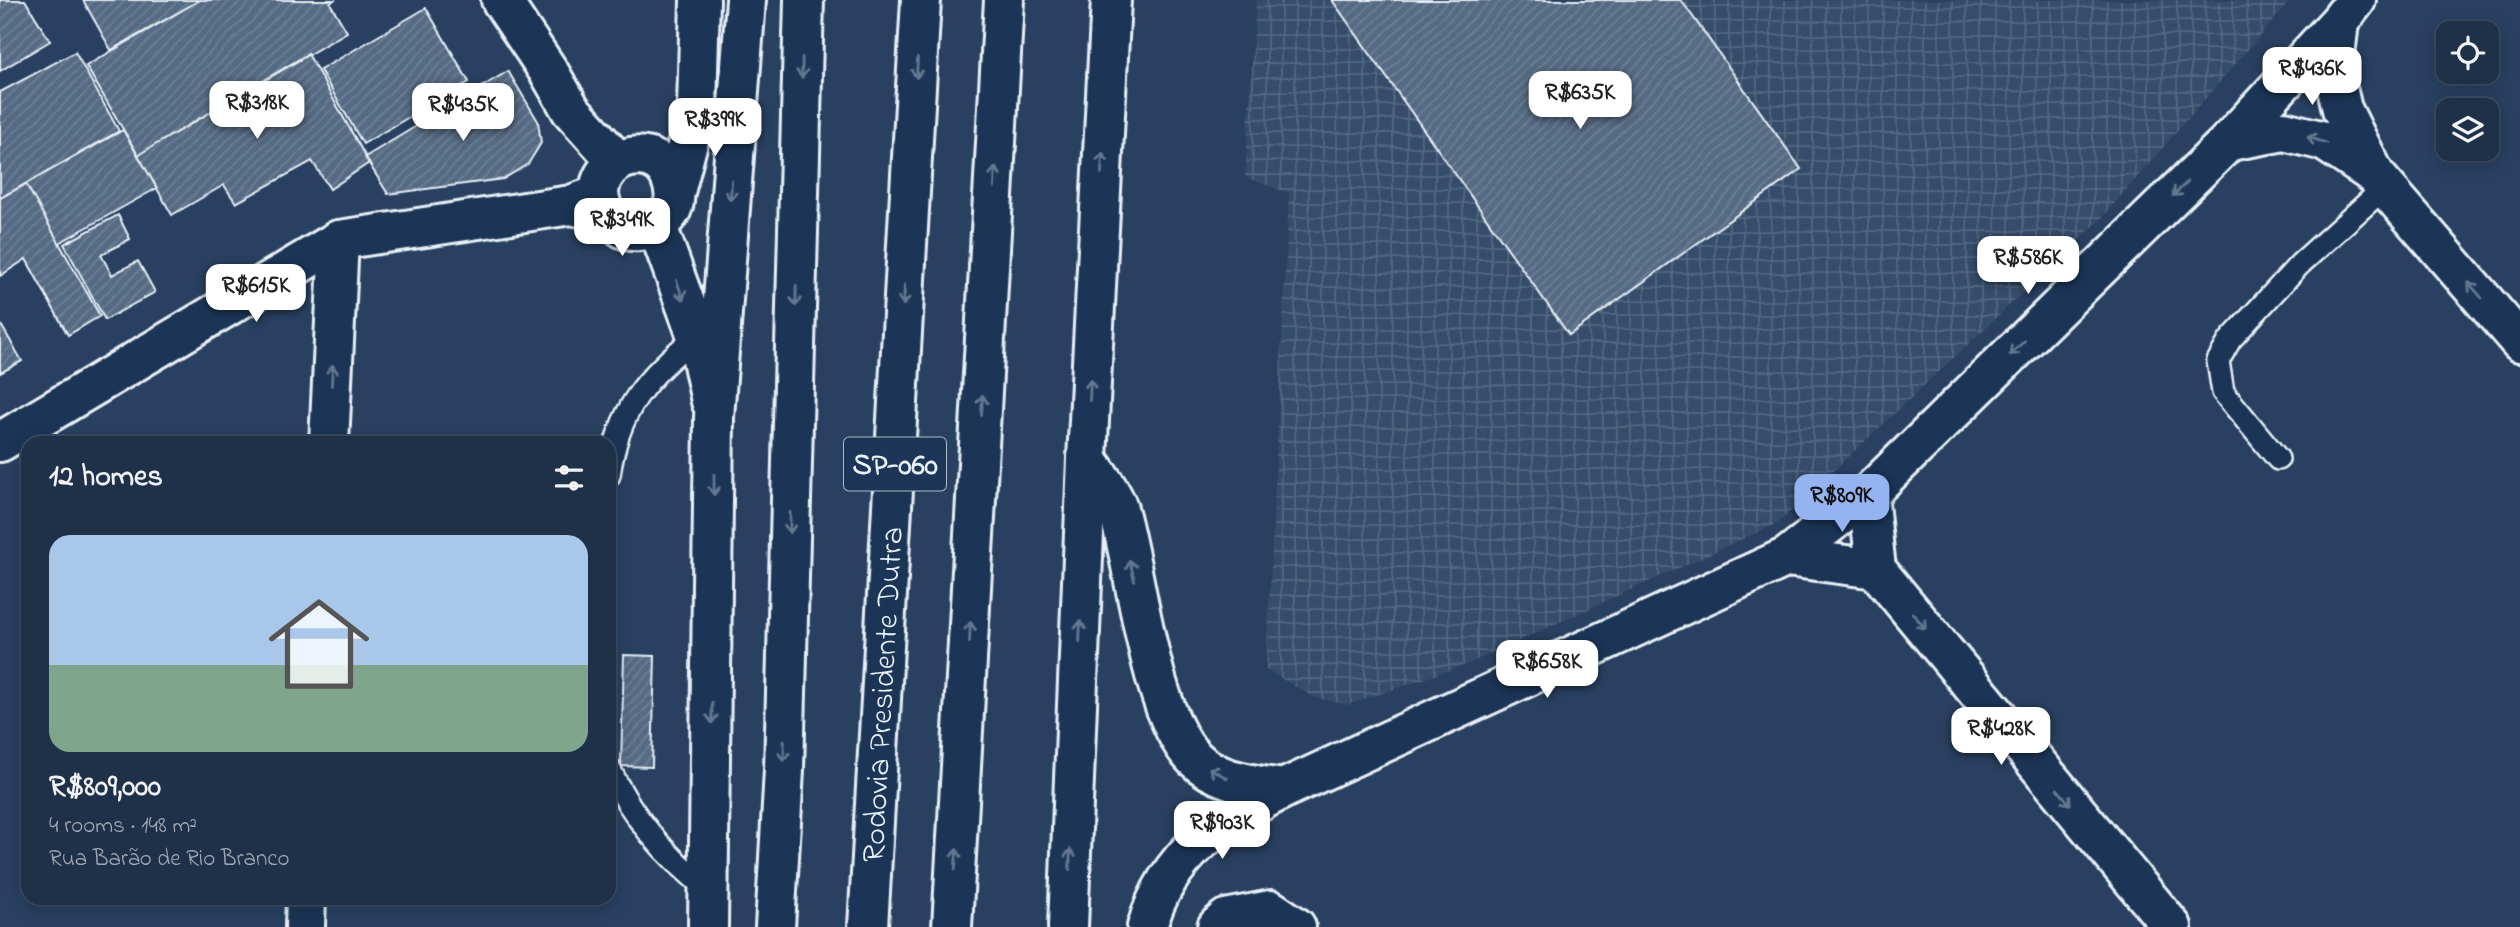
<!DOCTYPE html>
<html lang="en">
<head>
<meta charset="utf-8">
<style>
	body { margin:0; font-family:"Indie Flower",sans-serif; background:#273850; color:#f1f3f6; height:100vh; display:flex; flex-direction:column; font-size:26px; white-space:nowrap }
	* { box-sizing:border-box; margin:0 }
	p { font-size:23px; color:#a1a9b4 }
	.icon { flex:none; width:38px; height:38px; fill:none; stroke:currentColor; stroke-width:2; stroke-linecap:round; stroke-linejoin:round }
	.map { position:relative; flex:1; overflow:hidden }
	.sheet { position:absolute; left:21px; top:436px; width:595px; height:469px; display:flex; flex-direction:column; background:#1f3049; border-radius:21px; box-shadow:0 4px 18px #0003,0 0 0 2px #3c4b61 }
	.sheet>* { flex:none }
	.fabs { position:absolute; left:2436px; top:21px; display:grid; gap:14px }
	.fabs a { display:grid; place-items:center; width:63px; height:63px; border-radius:14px; background:#1f3049; box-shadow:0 4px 18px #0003,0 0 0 2px #3c4b61; font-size:35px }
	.price { position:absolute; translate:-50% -60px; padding:0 16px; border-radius:14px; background:#fff; color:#222; font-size:23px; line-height:46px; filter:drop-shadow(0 2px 4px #0008) }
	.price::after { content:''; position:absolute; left:50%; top:42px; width:21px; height:16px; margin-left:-10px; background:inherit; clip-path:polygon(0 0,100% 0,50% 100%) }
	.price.current { background:#95b2f1; color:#111 }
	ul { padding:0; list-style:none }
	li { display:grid; align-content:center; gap:14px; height:371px; padding:0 28px }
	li+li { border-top:2px solid #3c4b61 }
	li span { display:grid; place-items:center; height:217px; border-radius:21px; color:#555 }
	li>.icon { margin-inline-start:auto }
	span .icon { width:126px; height:126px; fill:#fffc; stroke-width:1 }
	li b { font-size:30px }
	h2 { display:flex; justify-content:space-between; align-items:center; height:84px; padding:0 28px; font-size:30px }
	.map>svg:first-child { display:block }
</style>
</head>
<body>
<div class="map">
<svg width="2520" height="927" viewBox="0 0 2520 927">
	<defs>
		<pattern id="industrial-grid" width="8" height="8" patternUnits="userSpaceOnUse" patternTransform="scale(1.75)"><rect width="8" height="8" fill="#364d6b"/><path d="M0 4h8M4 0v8" fill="none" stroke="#536781"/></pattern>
		<pattern id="building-hatch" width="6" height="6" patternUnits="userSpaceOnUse" patternTransform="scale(1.75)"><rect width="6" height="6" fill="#556a83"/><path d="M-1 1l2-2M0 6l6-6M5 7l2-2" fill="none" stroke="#6d8095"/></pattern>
	</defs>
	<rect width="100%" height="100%" fill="#294061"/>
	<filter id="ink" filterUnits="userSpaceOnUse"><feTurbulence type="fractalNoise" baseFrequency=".0143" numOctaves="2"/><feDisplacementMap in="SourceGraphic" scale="14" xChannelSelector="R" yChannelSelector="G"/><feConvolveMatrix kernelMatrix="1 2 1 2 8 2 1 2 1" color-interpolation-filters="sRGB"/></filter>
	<g filter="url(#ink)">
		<path fill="url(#industrial-grid)" d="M1256,0H2291L2100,220L1778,523L1465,665L1347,705L1314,697L1266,670L1289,193L1245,177Z"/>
		<path fill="url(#building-hatch)" stroke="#e8f1f8" stroke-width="2" d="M0,0H25L50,41L0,71Z
			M83,0H200L111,50Z
			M200,0H334L330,3L347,32L138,155L86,66Z
			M1332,0H1681L1801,169L1569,335Z
			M426,8L469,82L363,144L320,70Z
			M75,52L119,131L0,198V92Z
			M308,54L369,163L330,189L312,161L236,203L224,185L172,215L138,155Z
			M508,71L538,121L541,143L528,164L503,179L388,194L365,157Z
			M123,130L157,188L59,243L26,184Z
			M26,184L100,316L68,335L26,259L0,276V198Z
			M118,215L130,239L101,255L112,275L138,261L155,292L105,320L64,244Z
			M0,323L22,361L0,373Z
			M624,655L655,656L652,767L621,766Z"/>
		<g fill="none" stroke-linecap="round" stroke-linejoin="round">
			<defs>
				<path id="lane" d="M2278,459L2223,392L2218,361L2230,340L2300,264L2385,187
					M609,475C618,409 647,376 697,336
					M609,768C632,818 666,857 709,890"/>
				<path id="street" d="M2339,22L2333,72L2342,109L2375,175
					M2229,141L2339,22L2356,0
					M329,443L339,240
					M305,927L306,898
					M1217,927L1226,919L1271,910L1296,927"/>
				<path id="secondary" d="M501,0L549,72L571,110L617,161
					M675,192L697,108L700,0
					M571,205C581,207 592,209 602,213C615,219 620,233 639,231C651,230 663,222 670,212C676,203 675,191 672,182C660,141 601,152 599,193C599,200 603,208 604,214
					M657,226L697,336L711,401
					M0,442L339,240L571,205L599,195
					M1868,494L1876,569L2172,927
					M1787,557L1876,569
					M1147,927C1168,852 1219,823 1283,789L1787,557L1868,494L2229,141L2284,131L2324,141L2375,175L2520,342"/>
				<g id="highway">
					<path d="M1087,459C1097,474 1112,491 1118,509C1137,573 1149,712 1194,758C1218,782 1251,784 1283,789"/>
					<path d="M708,927L714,417L746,0"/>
					<path d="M775,927L784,770L804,0"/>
					<path id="s1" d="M868,927L921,0"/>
					<path d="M952,927L1004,0"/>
					<path d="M1068,927L1087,459L1111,0"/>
				</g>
			</defs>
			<use href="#lane" stroke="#e8f1f8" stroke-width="26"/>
			<use href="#street" stroke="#e8f1f8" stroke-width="44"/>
			<use href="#secondary" stroke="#e8f1f8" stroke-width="44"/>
			<use href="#highway" stroke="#e8f1f8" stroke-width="44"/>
			<use href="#lane" stroke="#1d3557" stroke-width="21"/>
			<use href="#street" stroke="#1d3557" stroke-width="38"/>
			<use href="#secondary" stroke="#1d3557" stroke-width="38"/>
			<use href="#highway" stroke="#1d3557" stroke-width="38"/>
		</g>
		<defs><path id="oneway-shaft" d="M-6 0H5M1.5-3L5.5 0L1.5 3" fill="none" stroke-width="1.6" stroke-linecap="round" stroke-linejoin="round" transform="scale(1.75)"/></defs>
		<g stroke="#64778f">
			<use href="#oneway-shaft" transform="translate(802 68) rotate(91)"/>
			<use href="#oneway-shaft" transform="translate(917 68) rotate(93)"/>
			<use href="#oneway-shaft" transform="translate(2317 140) rotate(-162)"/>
			<use href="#oneway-shaft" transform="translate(1102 163) rotate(-87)"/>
			<use href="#oneway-shaft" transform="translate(995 177) rotate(-87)"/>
			<use href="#oneway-shaft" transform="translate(2180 189) rotate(136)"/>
			<use href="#oneway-shaft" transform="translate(731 190) rotate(94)"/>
			<use href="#oneway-shaft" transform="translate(680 290) rotate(70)"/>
			<use href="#oneway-shaft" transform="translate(2475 290) rotate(-131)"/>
			<use href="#oneway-shaft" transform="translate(904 295) rotate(93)"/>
			<use href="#oneway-shaft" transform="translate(796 296) rotate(91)"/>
			<use href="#oneway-shaft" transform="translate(2017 348) rotate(136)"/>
			<use href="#oneway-shaft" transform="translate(332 375) rotate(-87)"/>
			<use href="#oneway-shaft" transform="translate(1090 390) rotate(-87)"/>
			<use href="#oneway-shaft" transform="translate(982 405) rotate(-87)"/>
			<use href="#oneway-shaft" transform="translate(714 485) rotate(90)"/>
			<use href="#oneway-shaft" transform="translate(790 523) rotate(91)"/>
			<use href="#oneway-shaft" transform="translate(1132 570) rotate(-103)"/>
			<use href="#oneway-shaft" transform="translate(1919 621) rotate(50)"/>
			<use href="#oneway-shaft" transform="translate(1080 631) rotate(-88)"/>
			<use href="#oneway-shaft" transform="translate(970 632) rotate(-87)"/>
			<use href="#oneway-shaft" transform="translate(712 713) rotate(90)"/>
			<use href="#oneway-shaft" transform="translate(784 751) rotate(91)"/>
			<use href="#oneway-shaft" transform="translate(1218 773) rotate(-151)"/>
			<use href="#oneway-shaft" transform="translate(2064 797) rotate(50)"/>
			<use href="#oneway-shaft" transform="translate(956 859) rotate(-86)"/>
			<use href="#oneway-shaft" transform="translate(1070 859) rotate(-88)"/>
		</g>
	</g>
	<g text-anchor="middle" stroke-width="7" stroke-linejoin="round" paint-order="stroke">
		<rect fill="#1d3557" stroke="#abb9c8" stroke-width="2" x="844" y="437.5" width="102" height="53" rx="5"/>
		<g font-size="30" font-weight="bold" fill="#e8f1f8">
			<text x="895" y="474">SP-060</text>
		</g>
		<g font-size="32" fill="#e8f1f8" stroke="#1d3557">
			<text dy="11" stroke="none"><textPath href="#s1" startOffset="233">Rodovia Presidente Dutra</textPath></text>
		</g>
	</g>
</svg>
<div class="fabs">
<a><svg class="icon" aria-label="locate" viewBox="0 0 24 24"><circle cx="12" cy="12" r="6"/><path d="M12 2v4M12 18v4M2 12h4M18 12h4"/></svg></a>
<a><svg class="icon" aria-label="layers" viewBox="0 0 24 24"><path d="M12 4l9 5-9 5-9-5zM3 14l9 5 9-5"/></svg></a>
</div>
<b class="price" style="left:2312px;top:107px">R$436K</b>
<b class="price" style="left:1580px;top:131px">R$635K</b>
<b class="price" style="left:257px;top:141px">R$318K</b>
<b class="price" style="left:463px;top:143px">R$435K</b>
<b class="price" style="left:715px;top:158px">R$399K</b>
<b class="price" style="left:622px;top:258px">R$349K</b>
<b class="price" style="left:2028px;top:296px">R$586K</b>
<b class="price" style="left:256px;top:324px">R$615K</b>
<b class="price current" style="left:1842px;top:534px">R$809K</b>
<b class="price" style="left:1547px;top:700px">R$658K</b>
<b class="price" style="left:2001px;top:767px">R$428K</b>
<b class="price" style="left:1222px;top:861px">R$903K</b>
<section class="sheet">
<h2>12 homes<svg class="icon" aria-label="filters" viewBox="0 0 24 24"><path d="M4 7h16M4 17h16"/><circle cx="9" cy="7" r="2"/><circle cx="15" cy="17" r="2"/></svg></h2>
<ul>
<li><span style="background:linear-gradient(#a9c7e8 60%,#7fa58c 0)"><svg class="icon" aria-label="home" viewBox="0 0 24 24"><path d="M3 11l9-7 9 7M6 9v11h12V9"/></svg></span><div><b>R$809,000</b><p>4 rooms · 148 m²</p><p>Rua Barão de Rio Branco</p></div></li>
</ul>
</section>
</div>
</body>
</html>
